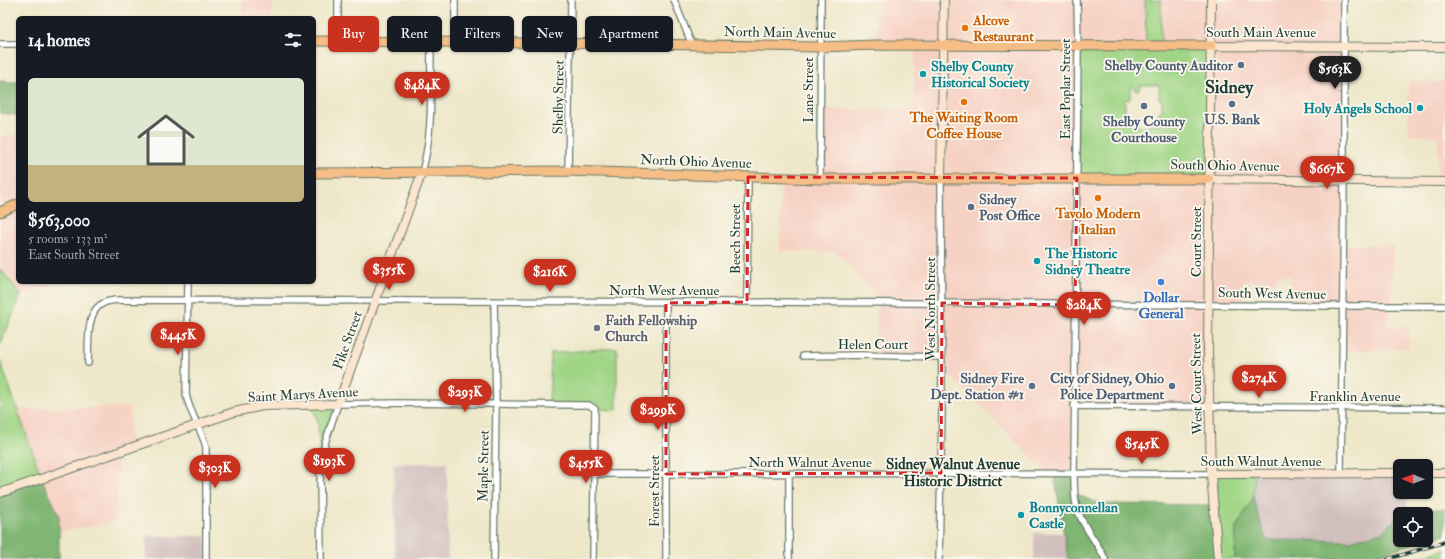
<!DOCTYPE html>
<html lang="en">
<head>
<meta charset="utf-8">
<style>
	body { margin:0; font-family:"IM FELL Double Pica",serif; background:#242831; color:#f1f3f6; height:100vh; display:flex; flex-direction:column; font-size:15px; white-space:nowrap }
	* { box-sizing:border-box; margin:0 }
	p { font-size:13px; color:#9ea1a6 }
	.icon { flex:none; width:22px; height:22px; fill:none; stroke:currentColor; stroke-width:2; stroke-linecap:round; stroke-linejoin:round }
	.map { position:relative; flex:1; overflow:hidden }
	.side { position:absolute; left:16px; top:16px; width:300px; height:268px; display:flex; flex-direction:column; background:#171b24; border-radius:6px; box-shadow:0 1px 3px #0004 }
	.side>* { flex:none }
	.hud { position:absolute; left:328px; top:16px; width:380px; height:36px; display:flex; gap:8px }
	.needle { width:26px; rotate:271deg }
	.controls { position:absolute; left:1393px; top:459px; display:grid; gap:8px }
	.controls a { display:grid; place-items:center; width:40px; height:40px; border-radius:6px; background:#171b24; box-shadow:0 1px 3px #0004; font-size:20px }
	.price { position:absolute; translate:-50% -34px; padding:0 9px; border-radius:14px; background:#c8321e; color:#fff; font-size:13px; line-height:26px; filter:drop-shadow(0 1px 2px #0008) }
	.price::after { content:''; position:absolute; left:50%; top:24px; width:12px; height:9px; margin-left:-6px; background:inherit; clip-path:polygon(0 0,100% 0,50% 100%) }
	.price.on { background:#222; color:#fff }
	ul { padding:0; list-style:none }
	li { display:grid; align-content:center; gap:8px; height:212px; padding:0 12px }
	li+li { border-top:1px solid #363941 }
	li span { display:grid; place-items:center; height:124px; border-radius:6px; color:#555 }
	li>.icon { margin-inline-start:auto }
	span .icon { width:72px; height:72px; fill:#fffc; stroke-width:1 }
	li b { font-size:17px }
	h2 { display:flex; justify-content:space-between; align-items:center; height:48px; padding:0 12px; font-size:17px }
	.pill { padding:0 14px; border-radius:6px; background:#171b24; box-shadow:0 1px 3px #0004; font-size:14px; line-height:36px }
	.pill.on { background:#c8321e; color:#fff }
	.map>svg:first-child { display:block }
</style>
</head>
<body>
<div class="map">
<svg width="1445" height="559" viewBox="0 0 1445 559">
	<rect width="100%" height="100%" fill="#fbf7ec"/>
	<filter id="ink" filterUnits="userSpaceOnUse"><feTurbulence type="fractalNoise" baseFrequency=".025" numOctaves="2"/><feDisplacementMap in="SourceGraphic" scale="8" xChannelSelector="R" yChannelSelector="G"/><feConvolveMatrix kernelMatrix="1 2 1 2 8 2 1 2 1" color-interpolation-filters="sRGB"/></filter>
	<filter id="wash" filterUnits="userSpaceOnUse"><feTurbulence type="fractalNoise" baseFrequency=".012" numOctaves="4" result="noise"/><feDisplacementMap in="SourceGraphic" scale="16" xChannelSelector="R" yChannelSelector="G"/><feGaussianBlur stdDeviation="0.9" result="paint"/><feColorMatrix in="noise" values="0 0 0 0 0 0 0 0 0 0 0 0 0 0 0 0 0 1.4 0 .05"/><feComposite in="paint" operator="in"/></filter>
	<g filter="url(#wash)">
		<rect width="100%" height="100%" fill="#eee7c9"/>
		<path fill="#f6d2c4" d="M242,0H273L272,18H242Z
			M877,0H1145L1146,45L1077,178L1209,179L1161,45V0H1344V245H1393L1392,306H1388V326H1408L1409,348L1343,351V306H1289L1290,276H1276L1275,282L1243,281V305H1209V407L1074,406V473H1047L941,366V357L876,355L877,303H883L837,252L780,251L781,178L820,179V110H914L915,45H876Z
			M1408,81L1445,82V182H1437L1438,136L1409,135Z
			M15,134L18,137V282H63L21,295L16,288L0,269V138Z
			M130,407V448L118,452L116,522L59,532V515L42,479L17,409Z"/>
		<path fill="#d1bfbe" d="M447,462L448,559H395L394,464Z
			M1400,473V492H1407V509L1402,514H1400V516L1382,532L1350,541L1266,540L1253,498L1255,474Z
			M1034,533H1064L1068,559H1034Z
			M147,536H206V559H146Z"/>
		<path fill="#a0d586" stroke="#60895d" fill-rule="evenodd" d="M1145,0H1161V45L1211,46L1209,179L1077,178L1078,46L1146,45ZM1140,85H1159V99L1162,100V112H1159V124H1149V127H1138V124L1129,123V112H1125V100L1130,99V87H1134V90H1139Z
			M0,269L16,288L21,295L0,346Z
			M617,348V410L595,409L589,405H549L551,353Z
			M0,360L42,479L0,493Z
			M338,404L320,468L318,422L314,411L305,405Z
			M1211,474H1255L1253,498L1236,528L1235,559H1218Z
			M1445,549V555L1435,559H1415Z"/>
		<path fill="#80b673" stroke="#507a54" d="M0,81L18,82V118L16,115L0,113Z
			M1054,473H1074L1075,494L1101,504L1214,505L1218,559H1068Z
			M42,479L59,515V559H0V493Z
			M1253,498L1266,540L1350,541L1382,532L1400,516V540H1426V514H1402L1407,509H1445V535L1360,559H1235L1236,528Z"/>
	</g>
	<g filter="url(#ink)">
		<g fill="none" stroke-linecap="round" stroke-linejoin="round">
			<defs>
				<path id="minor" d="M674,0L692,45
					M1077,0L1078,46L1074,473C1074,483 1074,494 1076,504C1080,524 1097,541 1105,559
					M338,41V0
					M455,42V0
					M0,44H18
					M568,171L571,0
					M422,172C434,130 430,85 431,42
					M820,179L821,0
					M188,282L186,394C189,412 201,428 206,447V559
					M747,302L748,177
					M803,356L860,355L941,357
					M88,363C89,346 85,310 104,303C107,301 112,301 116,300L747,302L1343,306H1445
					M1074,406L1445,408
					M595,474C800,474 1006,472 1211,474
					M1341,474L1344,180V0
					M789,475V559
					M321,559L320,468L325,443L338,404L399,403L580,405H589L595,409L593,559
					M494,559L496,404L494,302
					M666,559V303
					M939,559L942,411L941,179"/>
				<path id="secondary" d="M1211,0L1208,351L1211,474L1218,559
					M1211,46L1445,47
					M941,179L944,0
					M1209,179L1445,182
					M1426,473H1445
					M1211,474L1400,473
					M0,493L234,412L263,406L338,404L422,172"/>
				<path id="primary" d="M314,41L645,44L820,47L876,45L1211,46
					M314,173L568,171L820,179H1209
					M0,212L18,204"/>
			</defs>
			<use href="#minor" stroke="#677868" stroke-width="8"/>
			<use href="#secondary" stroke="#677868" stroke-width="10"/>
			<use href="#primary" stroke="#677868" stroke-width="11"/>
			<use href="#minor" stroke="#fff" stroke-width="5.5"/>
			<use href="#secondary" stroke="#fbe5cf" stroke-width="8"/>
			<use href="#primary" stroke="#f6be87" stroke-width="9"/>
			<defs>
				<path id="rail" d="M1388,559L1445,542"/>
			</defs>
			<use href="#rail" stroke="#1f3d34" stroke-width="3.5"/>
			<use href="#rail" stroke="#fbf7ec" stroke-width="2" stroke-dasharray="6" stroke-linecap="butt"/>
		</g>
	</g>
	<path fill="none" stroke="#d62828" stroke-width="3" stroke-dasharray="8 5" stroke-linejoin="round" d="M748,177L1077,178L1075,305L942,303L941,473L666,474V303L747,302Z"/>
	<g fill="#e8710a" stroke="#fbf7ec" stroke-width="1.5">
		<circle cx="965" cy="28" r="4"/>
		<circle cx="964" cy="102" r="4"/>
		<circle cx="1098" cy="198" r="4"/>
	</g>
	<g fill="#5c6f8a" stroke="#fbf7ec" stroke-width="1.5">
		<circle cx="1241" cy="65" r="4"/>
		<circle cx="1232" cy="104" r="4"/>
		<circle cx="1144" cy="106" r="4"/>
		<circle cx="971" cy="207" r="4"/>
		<circle cx="1032" cy="386" r="4"/>
		<circle cx="1172" cy="386" r="4"/>
	</g>
	<g fill="#0f9aa8" stroke="#fbf7ec" stroke-width="1.5">
		<circle cx="923" cy="74" r="4"/>
		<circle cx="1420" cy="108" r="4"/>
		<circle cx="1037" cy="261" r="4"/>
		<circle cx="1021" cy="515" r="4"/>
	</g>
	<circle fill="#3f7fe0" stroke="#fbf7ec" stroke-width="1.5" cx="1161" cy="282" r="4"/>
	<circle fill="#6b7280" stroke="#fbf7ec" stroke-width="1.5" cx="597" cy="328" r="4"/>
	<g text-anchor="middle" stroke-width="3.5" stroke-linejoin="round" paint-order="stroke">
		<g font-size="14" font-weight="bold" fill="#c56008" stroke="#fbf7ec">
			<text x="973" y="25" text-anchor="start">Alcove<tspan x="973" dy="16">Restaurant</tspan></text>
			<text x="964" y="122">The Waiting Room<tspan x="964" dy="16">Coffee House</tspan></text>
			<text x="1098" y="218">Tavolo Modern<tspan x="1098" dy="16">Italian</tspan></text>
		</g>
		<g font-size="14" fill="#1f3d34" stroke="#fbf7ec">
			<text transform="translate(780 32) rotate(1)" y="5">North Main Avenue</text>
			<text x="1261" y="37">South Main Avenue</text>
			<text transform="translate(1065 89) rotate(-90)" y="5">East Poplar Street</text>
			<text transform="translate(808 90) rotate(-90)" y="5">Lane Street</text>
			<text transform="translate(558 97) rotate(-89)" y="5">Shelby Street</text>
			<text transform="translate(696 161) rotate(2)" y="5">North Ohio Avenue</text>
			<text transform="translate(1225 165) rotate(1)" y="5">South Ohio Avenue</text>
			<text transform="translate(735 239) rotate(-90)" y="5">Beech Street</text>
			<text transform="translate(1196 242) rotate(-90)" y="5">Court Street</text>
			<text x="664" y="295">North West Avenue</text>
			<text transform="translate(1272 293) rotate(1)" y="5">South West Avenue</text>
			<text transform="translate(930 309) rotate(-90)" y="5">West North Street</text>
			<text transform="translate(347 340) rotate(-70)" y="5">Pike Street</text>
			<text x="873" y="349">Helen Court</text>
			<text transform="translate(1196 384) rotate(-91)" y="5">West Court Street</text>
			<text transform="translate(303 394) rotate(-3)" y="5">Saint Marys Avenue</text>
			<text x="1355" y="401">Franklin Avenue</text>
			<text x="1261" y="466">South Walnut Avenue</text>
			<text x="810" y="467">North Walnut Avenue</text>
			<text transform="translate(483 466) rotate(-89)" y="5">Maple Street</text>
			<text transform="translate(654 491) rotate(-90)" y="5">Forest Street</text>
		</g>
		<g font-size="14" font-weight="bold" fill="#4e5e75" stroke="#fbf7ec" text-anchor="end">
			<text x="1233" y="70">Shelby County Auditor</text>
			<text x="1232" y="124" text-anchor="middle">U.S. Bank</text>
			<text x="1144" y="126" text-anchor="middle">Shelby County<tspan x="1144" dy="16">Courthouse</tspan></text>
			<text x="979" y="204" text-anchor="start">Sidney<tspan x="979" dy="16">Post Office</tspan></text>
			<text x="1024" y="383">Sidney Fire<tspan x="1024" dy="16">Dept. Station #1</tspan></text>
			<text x="1164" y="383">City of Sidney, Ohio<tspan x="1164" dy="16">Police Department</tspan></text>
		</g>
		<g font-size="14" font-weight="bold" fill="#0d838f" stroke="#fbf7ec" text-anchor="start">
			<text x="931" y="71">Shelby County<tspan x="931" dy="16">Historical Society</tspan></text>
			<text x="1412" y="113" text-anchor="end">Holy Angels School</text>
			<text x="1045" y="258">The Historic<tspan x="1045" dy="16">Sidney Theatre</tspan></text>
			<text x="1029" y="512">Bonnyconnellan<tspan x="1029" dy="16">Castle</tspan></text>
		</g>
		<g font-size="14" font-weight="bold" fill="#366cbe" stroke="#fbf7ec">
			<text x="1161" y="302">Dollar<tspan x="1161" dy="16">General</tspan></text>
		</g>
		<g font-size="14" font-weight="bold" fill="#5b616d" stroke="#fbf7ec" text-anchor="start">
			<text x="605" y="325">Faith Fellowship<tspan x="605" dy="16">Church</tspan></text>
		</g>
		<g font-size="15" font-weight="bold" fill="#1f3d34" stroke="#fbf7ec">
			<text x="953" y="469">Sidney Walnut Avenue<tspan x="953" dy="17">Historic District</tspan></text>
		</g>
		<g font-size="18" font-weight="bold" fill="#1f3d34" stroke="#fbf7ec">
			<text x="1229" y="93">Sidney</text>
		</g>
	</g>
</svg>
<div class="controls">
<a><svg class="needle" viewBox="-14 -14 28 28"><path d="M0-13l5 13h-10z" fill="#e53935"/><path d="M0 13l5-13h-10z" fill="#9ea1a6"/></svg></a>
<a><svg class="icon" aria-label="locate" viewBox="0 0 24 24"><circle cx="12" cy="12" r="6"/><path d="M12 2v4M12 18v4M2 12h4M18 12h4"/></svg></a>
</div>
<b class="price on" style="left:1335px;top:90px">$563K</b>
<b class="price" style="left:422px;top:106px">$484K</b>
<b class="price" style="left:1327px;top:190px">$667K</b>
<b class="price" style="left:389px;top:291px">$355K</b>
<b class="price" style="left:550px;top:293px">$216K</b>
<b class="price" style="left:1084px;top:326px">$284K</b>
<b class="price" style="left:178px;top:356px">$445K</b>
<b class="price" style="left:1259px;top:399px">$274K</b>
<b class="price" style="left:465px;top:413px">$293K</b>
<b class="price" style="left:658px;top:431px">$299K</b>
<b class="price" style="left:1142px;top:465px">$545K</b>
<b class="price" style="left:329px;top:482px">$193K</b>
<b class="price" style="left:586px;top:484px">$455K</b>
<b class="price" style="left:215px;top:489px">$303K</b>
<div class="hud">
<a class="pill on">Buy</a>
<a class="pill">Rent</a>
<a class="pill">Filters</a>
<a class="pill">New</a>
<a class="pill">Apartment</a>
</div>
<section class="side">
<h2>14 homes<svg class="icon" aria-label="filters" viewBox="0 0 24 24"><path d="M4 7h16M4 17h16"/><circle cx="9" cy="7" r="2"/><circle cx="15" cy="17" r="2"/></svg></h2>
<ul>
<li><span style="background:linear-gradient(#dfe7d0 70%,#c2b280 0)"><svg class="icon" aria-label="home" viewBox="0 0 24 24"><path d="M3 11l9-7 9 7M6 9v11h12V9"/></svg></span><div><b>$563,000</b><p>5 rooms · 133 m²</p><p>East South Street</p></div></li>
</ul>
</section>
</div>
</body>
</html>
